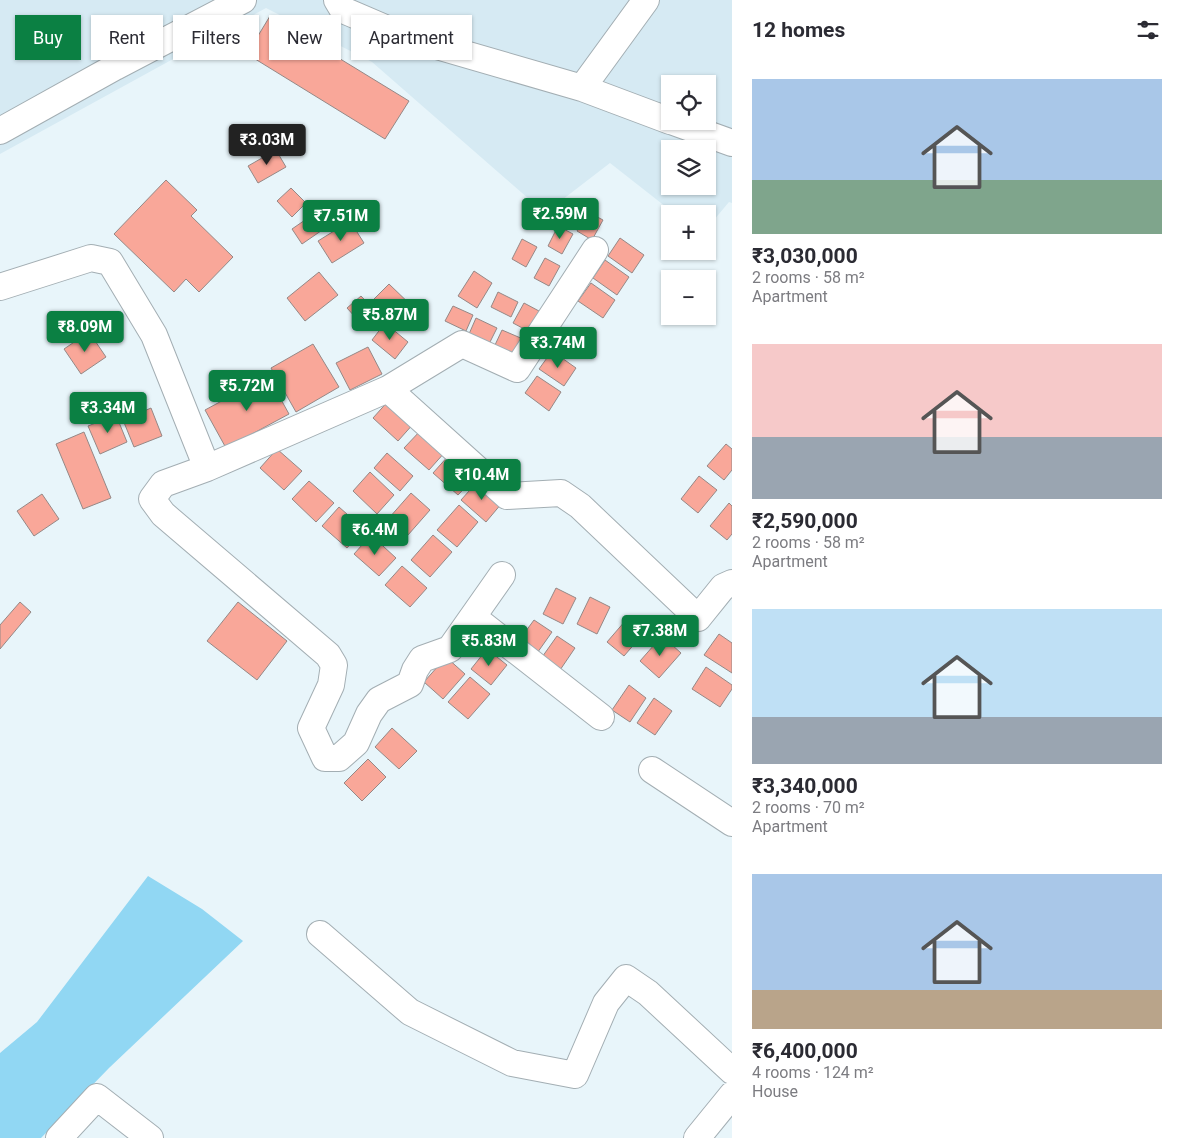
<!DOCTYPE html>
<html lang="en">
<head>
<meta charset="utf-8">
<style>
	body { margin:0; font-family:Roboto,sans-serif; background:#f7f7f7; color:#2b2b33; height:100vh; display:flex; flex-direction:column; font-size:19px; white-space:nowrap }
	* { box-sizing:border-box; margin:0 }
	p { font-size:16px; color:#7c7c81 }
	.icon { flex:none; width:28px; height:28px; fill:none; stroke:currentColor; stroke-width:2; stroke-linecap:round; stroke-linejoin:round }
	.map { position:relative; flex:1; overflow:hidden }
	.sheet { display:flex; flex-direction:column; background:#fff; width:450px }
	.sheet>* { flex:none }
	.guide { position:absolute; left:15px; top:15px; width:475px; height:45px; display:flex; gap:10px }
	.controls { position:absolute; left:661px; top:75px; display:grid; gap:10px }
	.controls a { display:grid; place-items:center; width:55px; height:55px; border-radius:0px; background:#fff; box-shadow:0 1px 4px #0004; font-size:25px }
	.price { position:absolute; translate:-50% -42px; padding:0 11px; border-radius:5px; background:#0b8043; color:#fff; font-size:16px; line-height:32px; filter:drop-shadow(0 1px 2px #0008) }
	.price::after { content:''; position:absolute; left:50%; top:30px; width:15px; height:11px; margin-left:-8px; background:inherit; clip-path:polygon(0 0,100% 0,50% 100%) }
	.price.current { background:#222; color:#fff }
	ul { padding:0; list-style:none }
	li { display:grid; align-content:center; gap:10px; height:265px; padding:0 20px }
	li span { display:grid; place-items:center; height:155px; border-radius:0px; color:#555 }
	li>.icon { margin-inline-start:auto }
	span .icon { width:90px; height:90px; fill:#fffc; stroke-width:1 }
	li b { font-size:21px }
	h2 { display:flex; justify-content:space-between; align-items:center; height:60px; padding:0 20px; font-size:21px }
	.tag { padding:0 18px; border-radius:0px; background:#fff; box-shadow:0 1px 4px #0004; font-size:18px; line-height:45px }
	.tag.current { background:#0b8043; color:#fff }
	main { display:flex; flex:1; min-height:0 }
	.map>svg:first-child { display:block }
</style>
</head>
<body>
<main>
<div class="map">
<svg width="732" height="1138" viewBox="0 0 732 1138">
	<rect width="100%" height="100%" fill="#e8f5fa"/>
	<path fill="#d6eaf3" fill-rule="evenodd" d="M0,0H732V203L729,202L708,227V214H675L610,163L545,213L372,62L266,8L0,154ZM670,84H708V121H670ZM670,149H708V186H670Z"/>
	<path fill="#91d7f3" d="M148,876L202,909L243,941L109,1068L41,1138H0V1053L37,1022Z"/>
	<path fill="#f9a799" stroke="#958886" d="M270,16L409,101L385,139L247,54Z
		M276,150L286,167L258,183L248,166Z
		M166,180L197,210L191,216L233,257L199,292L186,279L174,292L114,234Z
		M291,188L306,203L292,217L277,201Z
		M321,209L331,224L302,244L292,229Z
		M588,212L603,220L592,240L577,231Z
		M350,221L364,243L332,263L318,241Z
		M558,226L573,234L562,254L548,246Z
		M620,238L644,255L632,273L608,256Z
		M522,239L537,247L526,267L512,259Z
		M545,258L560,266L549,286L534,278Z
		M605,260L629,277L617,295L593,278Z
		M474,271L492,283L477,308L458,296Z
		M319,272L338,295L305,321L287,298Z
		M591,283L615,300L603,318L578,301Z
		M389,284L416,310L400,326L373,300Z
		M498,292L518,302L511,317L491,307Z
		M361,296L380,316L366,329L347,308Z
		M524,303L539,311L528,331L513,323Z
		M453,306L473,315L466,331L445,321Z
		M476,318L497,328L489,344L469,334Z
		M385,323L408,342L395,359L372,340Z
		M502,330L523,339L515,355L495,345Z
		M89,332L106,357L81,374L64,349Z
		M313,344L339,387L296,412L271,368Z
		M368,347L382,374L350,390L336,363Z
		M552,351L576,368L564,386L539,369Z
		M268,376L289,414L226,448L205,410Z
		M537,376L561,392L549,411L525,393Z
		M390,399L415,422L398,441L373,418Z
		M151,408L162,436L134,447L123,420Z
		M116,415L127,442L100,454L88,426Z
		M422,429L446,451L429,470L404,448Z
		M84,432L111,498L83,509L56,444Z
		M726,444L732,449V470L724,480L707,466Z
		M277,449L302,471L284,490L260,468Z
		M387,453L413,476L400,491L374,468Z
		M450,454L475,477L458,495L433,473Z
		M370,472L394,495L377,514L353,491Z
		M699,476L717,490L698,513L681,499Z
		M309,481L334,503L316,522L292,499Z
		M478,481L502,503L486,522L461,500Z
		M411,493L430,510L408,535L389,518Z
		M42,494L59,519L34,536L17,511Z
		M729,503L732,506V534L727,540L710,526Z
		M459,505L478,522L457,547L437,530Z
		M339,507L364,529L347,548L322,526Z
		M371,535L396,558L379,576L354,554Z
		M433,535L452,552L430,577L411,560Z
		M402,566L427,588L410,607L385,585Z
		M556,588L576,598L563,624L543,614Z
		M590,597L610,607L597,634L577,624Z
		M20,602L31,612L0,649V625Z
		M238,602L287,641L257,680L207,641Z
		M534,620L552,632L535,656L517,643Z
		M626,620L643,634L624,656L607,642Z
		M719,634L732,643V673L704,655Z
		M557,636L575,648L558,673L540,660Z
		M662,636L681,653L659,678L640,661Z
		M487,649L507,665L491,685L471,669Z
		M446,657L465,674L443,699L424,682Z
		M706,667L732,685V689L720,707L692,689Z
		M470,677L490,694L468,719L448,702Z
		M629,685L646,698L630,722L612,710Z
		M654,698L672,711L655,735L637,723Z
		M392,728L417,751L399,769L375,747Z
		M368,759L386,777L362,801L344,783Z"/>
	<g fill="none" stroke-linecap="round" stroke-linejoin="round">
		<defs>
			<path id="minor" d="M337,0L343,10L406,37L582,88L670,121
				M582,88L646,0
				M671,121L732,143
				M0,131L115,67L243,0
				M0,287L91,258L110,262L154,335L207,468L388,389L507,496L561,493L580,506L698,618L723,587L732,583
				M388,389L462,344L517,369L595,250
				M207,468L163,484L152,499L163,514L328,655L334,665L331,685L311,728L325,758H339L356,743L369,714L379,700L410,684L415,670L422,659L450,649L502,575
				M473,617L601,717
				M652,770L732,823
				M320,934L410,1012L512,1063L575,1075L606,1003L626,978L648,993L732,1071
				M59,1138L97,1097L150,1138
				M697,1138L732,1095"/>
		</defs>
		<use href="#minor" stroke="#a3aeb3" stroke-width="28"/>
		<use href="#minor" stroke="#fff" stroke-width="26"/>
	</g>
</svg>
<div class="controls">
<a><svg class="icon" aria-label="locate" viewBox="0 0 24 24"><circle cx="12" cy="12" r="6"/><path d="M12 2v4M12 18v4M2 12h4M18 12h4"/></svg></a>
<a><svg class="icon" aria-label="layers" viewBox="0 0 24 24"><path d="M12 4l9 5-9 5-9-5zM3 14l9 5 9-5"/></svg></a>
<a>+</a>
<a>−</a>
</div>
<b class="price current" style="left:267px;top:166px">₹3.03M</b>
<b class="price" style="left:560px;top:240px">₹2.59M</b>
<b class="price" style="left:341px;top:242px">₹7.51M</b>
<b class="price" style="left:390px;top:341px">₹5.87M</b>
<b class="price" style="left:85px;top:353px">₹8.09M</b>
<b class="price" style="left:558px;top:369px">₹3.74M</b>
<b class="price" style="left:247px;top:412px">₹5.72M</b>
<b class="price" style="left:108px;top:434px">₹3.34M</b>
<b class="price" style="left:482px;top:501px">₹10.4M</b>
<b class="price" style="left:375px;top:556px">₹6.4M</b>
<b class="price" style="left:660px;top:657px">₹7.38M</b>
<b class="price" style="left:489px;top:667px">₹5.83M</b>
<div class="guide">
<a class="tag current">Buy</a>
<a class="tag">Rent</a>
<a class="tag">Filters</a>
<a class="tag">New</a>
<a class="tag">Apartment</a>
</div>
</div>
<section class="sheet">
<h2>12 homes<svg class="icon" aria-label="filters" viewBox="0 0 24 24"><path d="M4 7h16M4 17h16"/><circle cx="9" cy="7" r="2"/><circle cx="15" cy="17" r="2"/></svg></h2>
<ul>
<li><span style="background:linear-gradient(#a9c7e8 65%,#7fa58c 0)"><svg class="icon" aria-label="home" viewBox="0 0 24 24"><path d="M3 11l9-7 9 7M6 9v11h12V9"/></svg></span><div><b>₹3,030,000</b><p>2 rooms · 58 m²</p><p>Apartment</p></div></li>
<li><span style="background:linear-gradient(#f6c9c9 60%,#9aa5b1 0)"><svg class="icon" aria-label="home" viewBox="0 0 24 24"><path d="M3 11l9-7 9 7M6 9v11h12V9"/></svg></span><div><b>₹2,590,000</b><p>2 rooms · 58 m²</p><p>Apartment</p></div></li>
<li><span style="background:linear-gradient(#bfe0f5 70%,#9aa5b1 0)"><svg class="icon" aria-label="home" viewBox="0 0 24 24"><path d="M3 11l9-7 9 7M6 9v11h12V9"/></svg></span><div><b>₹3,340,000</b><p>2 rooms · 70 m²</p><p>Apartment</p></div></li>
<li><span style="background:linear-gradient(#a9c7e8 75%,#b9a48a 0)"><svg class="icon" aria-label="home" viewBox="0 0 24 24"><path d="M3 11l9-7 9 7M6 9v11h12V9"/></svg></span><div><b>₹6,400,000</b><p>4 rooms · 124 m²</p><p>House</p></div></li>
</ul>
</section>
</main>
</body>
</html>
